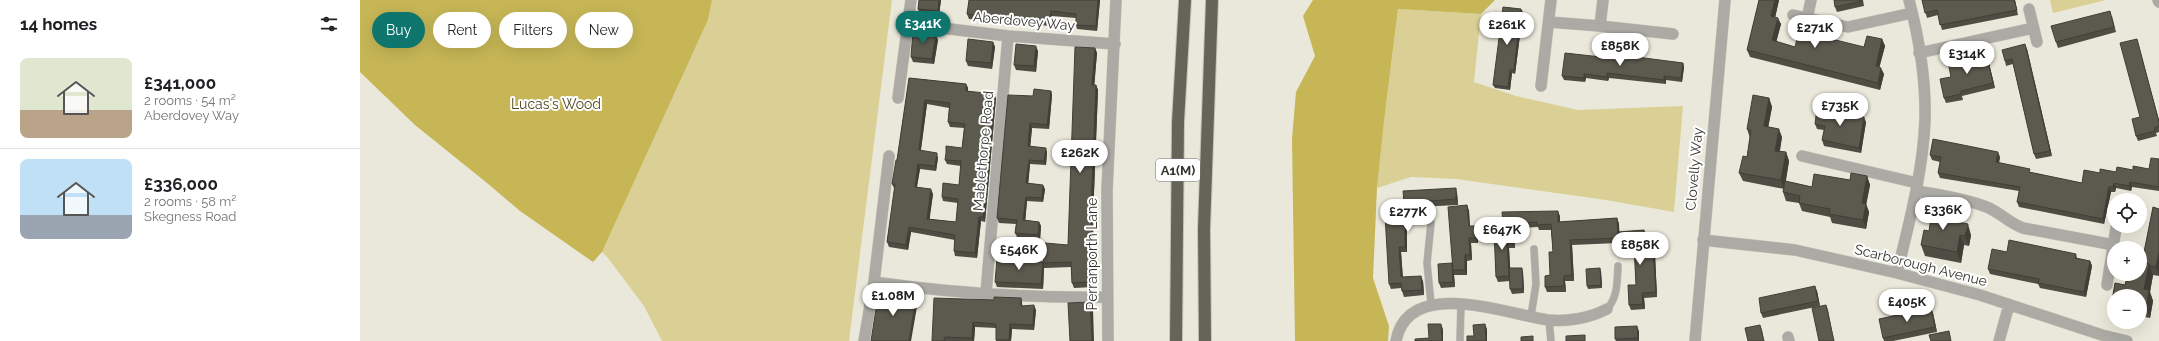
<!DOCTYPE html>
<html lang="en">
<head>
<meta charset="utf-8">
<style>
	body { margin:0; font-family:Raleway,sans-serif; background:#f2f2f2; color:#202124; height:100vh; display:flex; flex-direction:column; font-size:15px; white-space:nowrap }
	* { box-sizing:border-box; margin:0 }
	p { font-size:13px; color:#757577 }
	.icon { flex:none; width:22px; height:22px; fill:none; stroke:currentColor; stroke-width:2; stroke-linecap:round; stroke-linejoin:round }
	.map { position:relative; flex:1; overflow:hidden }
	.side { display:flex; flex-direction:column; background:#fff; width:360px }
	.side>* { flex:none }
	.top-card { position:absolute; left:12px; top:12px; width:380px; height:36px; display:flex; gap:8px }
	.buttons { position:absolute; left:1747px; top:193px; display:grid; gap:8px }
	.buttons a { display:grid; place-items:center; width:40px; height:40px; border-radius:50%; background:#fff; box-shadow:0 4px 16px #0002; font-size:20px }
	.price { position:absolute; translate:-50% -34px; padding:0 9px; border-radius:14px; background:#fff; color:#222; font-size:13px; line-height:26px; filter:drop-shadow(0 1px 2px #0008) }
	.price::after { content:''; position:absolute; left:50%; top:24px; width:12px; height:9px; margin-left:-6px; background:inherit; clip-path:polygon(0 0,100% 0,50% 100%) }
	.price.current { background:#0f766e; color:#fff }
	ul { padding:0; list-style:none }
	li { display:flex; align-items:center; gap:12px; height:100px; padding:0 20px }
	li+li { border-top:1px solid #e0e0e0 }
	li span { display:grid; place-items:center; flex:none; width:112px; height:80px; border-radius:8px; color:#555 }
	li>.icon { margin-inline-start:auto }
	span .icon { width:48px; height:48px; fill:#fffc; stroke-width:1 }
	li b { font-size:17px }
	h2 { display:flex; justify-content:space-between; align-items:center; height:48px; padding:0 20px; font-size:17px }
	.chip { padding:0 14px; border-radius:18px; background:#fff; box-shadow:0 4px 16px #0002; font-size:14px; line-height:36px }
	.chip.current { background:#0f766e; color:#fff }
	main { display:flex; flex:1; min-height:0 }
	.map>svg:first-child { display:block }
</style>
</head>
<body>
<main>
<section class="side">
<h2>14 homes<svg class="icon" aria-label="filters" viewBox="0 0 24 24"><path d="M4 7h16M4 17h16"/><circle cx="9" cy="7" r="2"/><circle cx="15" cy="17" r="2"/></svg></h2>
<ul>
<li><span style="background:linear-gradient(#dfe7d0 65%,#b9a48a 0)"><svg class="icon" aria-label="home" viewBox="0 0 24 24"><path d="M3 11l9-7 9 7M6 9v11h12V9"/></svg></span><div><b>£341,000</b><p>2 rooms · 54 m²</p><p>Aberdovey Way</p></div></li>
<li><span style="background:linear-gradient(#bfe0f5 70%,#9aa5b1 0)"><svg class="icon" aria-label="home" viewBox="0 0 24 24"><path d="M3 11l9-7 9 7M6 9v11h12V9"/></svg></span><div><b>£336,000</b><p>2 rooms · 58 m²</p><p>Skegness Road</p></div></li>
</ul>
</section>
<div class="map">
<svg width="1799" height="341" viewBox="0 0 1799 341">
	<rect width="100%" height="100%" fill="#eae8da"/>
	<path fill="#dad096" d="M352,0H532L489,341H302L284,306L248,258L242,252L348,20Z
		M1690,0H1746L1693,13Z
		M1038,9L1121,14L1114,82L1156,96L1218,110L1323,106L1314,212L1246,200L1096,179L1051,177L1017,188L1025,113Z"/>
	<path fill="#c6b656" d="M0,0H352L348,20L242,252L233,262L160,211L127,183L55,125L0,72Z
		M953,0H1135L1121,14L1038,9L1025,113L1017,188L1013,278L1029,326L1028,341H935L932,139L936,92L955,56L943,16Z"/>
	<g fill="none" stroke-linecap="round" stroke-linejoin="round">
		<defs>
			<path id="service" d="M1071,223L1067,263L1071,304
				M1247,309C1258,297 1257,282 1258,266
				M1171,316L1176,284L1174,249
				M1189,320L1191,341
				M1100,341L1101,304"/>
			<path id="minor" d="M1798,0L1799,2
				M1669,9L1677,42
				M1433,15L1488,27L1552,13
				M1447,19L1451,0
				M1189,22L1240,26L1243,0
				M548,24L648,36L755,44
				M1240,26L1313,34
				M1559,53L1673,28
				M1181,86L1191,0
				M538,98L551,0
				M1442,156L1557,183
				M1556,191C1576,194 1610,200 1629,208C1642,214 1649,223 1663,228L1754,245
				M1343,240L1435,250L1537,273L1620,295L1742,335L1767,341
				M1537,273C1549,223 1563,172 1565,120C1566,81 1559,38 1549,0
				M514,282C591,293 669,298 747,297
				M1747,285L1756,228
				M626,293L648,36
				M1428,337L1429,341
				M504,341L514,282L529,156
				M748,341L747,190L756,0
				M1036,341C1048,276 1146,314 1188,320C1207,322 1230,318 1247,309
				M1639,341L1649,305"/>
			<path id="tertiary" d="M1335,341L1365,0"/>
			<path id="motorway" d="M816,341L818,122L825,0
				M845,341L844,229L852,0"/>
		</defs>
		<use href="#service" stroke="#c6c4b8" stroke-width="8"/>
		<use href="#minor" stroke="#c6c4b8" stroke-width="12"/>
		<use href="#tertiary" stroke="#c6c4b8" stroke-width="12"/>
		<use href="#motorway" stroke="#c6c4b8" stroke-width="14"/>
		<use href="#service" stroke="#abaaa4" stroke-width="7"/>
		<use href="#minor" stroke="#abaaa4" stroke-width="11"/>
		<use href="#tertiary" stroke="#abaaa4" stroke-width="11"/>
		<use href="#motorway" stroke="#666458" stroke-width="12"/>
	</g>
	<path fill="#4f4d43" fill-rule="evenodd" d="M559,0H581L579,15L559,13L558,9Z
		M605,0H740L737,31L717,29L716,25V18L692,16L691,26L609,19L607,14L609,0Z
		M1399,0H1419L1415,17L1421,24L1416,42L1435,47H1504L1522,39L1525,46L1519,67L1524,74L1520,90L1390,57L1387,50Z
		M1503,0L1504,6L1477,12L1475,7Z
		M1562,0H1655L1658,15L1582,30L1578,15L1567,18Z
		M1163,12L1155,74L1152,73L1150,90L1135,88L1133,85Z
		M1752,16L1756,32L1698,48L1696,42Z
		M578,40L574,64L553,62L551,57Z
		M633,42L635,47L632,69L608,66L606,61Z
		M1778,44L1799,120V132L1796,133L1797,136L1778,141L1776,136L1780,117Z
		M735,48L737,53L734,85H736L738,90L733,218L734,287L714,288L712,283L711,267L685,268H684L683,289L637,287L635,282L683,263L708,245Z
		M1667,49L1692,156L1676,159L1674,154L1653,64L1646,66L1645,61Z
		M678,51L676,72L656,70L654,65Z
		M1628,59L1635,88L1602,96L1603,100L1586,103L1584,98L1591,77Z
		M1268,60L1323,63L1324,67L1322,82L1306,80V84L1249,78L1248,81L1226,78L1225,82L1204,80L1202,76Z
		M549,78L606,84L608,88V91L636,98L625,222L621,221L617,258L595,256L594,251L595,240L551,232L548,250L529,247L527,242L535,188H534L532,184L537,160ZM567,104L589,108L588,122L590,127L604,128L602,148L585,160L587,164L601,166L599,185L582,197L583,201L598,203L596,222L569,219L573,194L557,187L560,169L576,171L578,158L561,150Z
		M691,91L692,95L689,129L672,128L670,146L687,152L686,165L670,164L668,183L685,189L683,202L667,201L665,220L679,222L681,226L680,240L657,237L655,233L656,224L639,223L637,218L673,96Z
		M1409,98L1412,107L1408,127L1422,137L1420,151L1426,152L1429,161L1426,181L1452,187L1490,180L1507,176L1510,185L1506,204L1509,212L1506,229L1472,223L1470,217L1442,211L1439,203L1426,201L1423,192L1424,189L1383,181L1379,173L1387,157L1390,138L1387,129Z
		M1506,122L1501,153L1464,146L1462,140L1464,130L1457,129L1455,124Z
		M1570,155L1640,157L1639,163L1672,173L1722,183L1740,173L1756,172L1789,169L1799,159V191L1772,187L1771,191L1756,188L1755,192H1751L1744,224L1659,207L1657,202L1659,191L1580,178L1578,173L1580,162L1572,160Z
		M1097,193L1098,205L1057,207L1058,219H1047V252H1041L1043,277L1063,281L1064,295L1044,297L1041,288L1031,289L1029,284L1036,215L1044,202Z
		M1107,205L1109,211L1110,226H1116L1118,231V243H1111L1112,260L1107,261V275H1094L1095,287L1081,288L1079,283L1092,263Z
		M1589,207L1593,218L1592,221L1611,235L1609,246L1604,245L1601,263L1565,256L1561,245L1569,231Z
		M1793,207L1799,209V276L1793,275L1790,292L1793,301L1790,318L1780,316V296H1754V305L1752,300L1755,283L1765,285L1766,281L1769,282L1771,274H1780V262H1782Z
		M1200,216V222L1257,218L1259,224V232L1284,230L1286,236L1287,250L1293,249L1295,254L1297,297L1284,298L1285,309L1271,310L1269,305L1276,285L1274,249L1260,250L1258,243L1212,245L1214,281H1205L1206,292H1187L1185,287L1190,275L1193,252L1191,230H1179L1178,227L1145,229L1143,224Z
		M1134,230L1154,235L1155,248H1149L1150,268L1163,272L1164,293L1152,294L1150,289V281L1138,282L1136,277Z
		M1647,252L1716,254L1717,258L1730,261L1732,266L1726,297L1680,288L1678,284L1630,274L1628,269Z
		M1241,271L1242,288L1228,289L1227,286Z
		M1457,291L1460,306L1403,318L1401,313Z
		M661,298L662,303V306L676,310L674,330L652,329L651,341H636V328L615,327L614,341H572L634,300Z
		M1573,313L1577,332L1533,341H1524L1523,338Z
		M1279,331V341H1256L1255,339Z"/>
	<path fill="#403f37" d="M579,0H581L579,15L578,11Z
		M738,0H740L737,31L736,26Z
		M1415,0H1419L1414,23L1411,16Z
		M1654,0H1655L1658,15L1657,10Z
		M1161,9L1163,12L1155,74L1154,70Z
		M691,11L692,16L691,26L690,22Z
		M1418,18L1421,24L1415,47L1412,40Z
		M576,34L578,40L574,64L572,59Z
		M1522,39L1525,46L1518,73L1516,66Z
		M1777,39L1778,44L1799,122Z
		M633,42L635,47L632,69L631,63Z
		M1665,44L1667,49L1692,156L1690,151Z
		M676,46L678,51L676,72L674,66Z
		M735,48L737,53L734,90L732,85Z
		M1626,54L1628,59L1635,88L1633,83Z
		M1323,63L1324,67L1322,82L1321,78Z
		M1521,68L1524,74L1520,90L1518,83Z
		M1150,70L1152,73L1150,90L1148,87Z
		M1247,73L1249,78L1248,81L1247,77Z
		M1224,74L1226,78L1225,82L1224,78Z
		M1304,76L1306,80V84L1304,80Z
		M606,84L608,88L607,96L606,91Z
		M736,85L738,90L733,218L734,287L732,282L731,212Z
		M691,91L692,95L689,129L687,125Z
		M634,94L636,98L625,222L623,217Z
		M1409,98L1412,107L1407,134L1404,126Z
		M565,100L567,104L560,155L559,150Z
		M1504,117L1506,122L1501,153L1499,148Z
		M670,123L672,128L670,150L668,146Z
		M1419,129L1422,137L1418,159L1415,151Z
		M686,148L687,152L686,165L684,161Z
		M1426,152L1429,161L1424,189L1421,180Z
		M1638,152L1640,157L1638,167L1636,162Z
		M577,153L578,158L576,171L575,166Z
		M669,160L670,164L668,187L666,183Z
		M558,164L560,169L556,191L555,187Z
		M1507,176L1510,185L1505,211L1502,203Z
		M1770,182L1772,187L1771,191L1769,186Z
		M1754,183L1756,188L1755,192L1753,187Z
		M683,185L685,189L683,202L682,198Z
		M1749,187L1751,192L1744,224L1743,219Z
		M1096,188L1097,193L1098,205L1096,199Z
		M571,189L573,194L569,224L567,219Z
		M666,197L667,201L665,225L663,220Z
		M1055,202L1057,207L1058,219L1056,213Z
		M1506,204L1509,212L1506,229L1503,220Z
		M1107,205L1109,211L1110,231L1109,226Z
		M1589,207L1593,218L1591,231L1587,220Z
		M1198,211L1200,216V227L1198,222Z
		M1045,214L1047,219V252L1045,247Z
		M619,217L621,221L617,258L615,253Z
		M1257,218L1259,224L1260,243L1258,238Z
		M679,222L681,226L680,240L678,235Z
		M1608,224L1611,235L1609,246L1605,236Z
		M1116,226L1118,231V243L1116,238Z
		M549,227L551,232L548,250L546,245Z
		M1152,229L1154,235L1155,248L1153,243Z
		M1284,230L1286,236L1287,255L1285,250Z
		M1600,235L1604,245L1601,263L1597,252Z
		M1109,238L1111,243L1112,260L1110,255Z
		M1210,240L1212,245L1214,281L1212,275Z
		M1147,243L1149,248L1151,281L1149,276Z
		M1039,247L1041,252L1043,283L1041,277Z
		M1293,249L1295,254L1297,297L1296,292Z
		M1799,252V276L1796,267Z
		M1105,255L1107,261V275L1105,270Z
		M1730,261L1732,266L1726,297L1724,292Z
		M683,262L684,268L683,289L681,284Z
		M1092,263L1093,270L1094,275L1095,287L1093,282Z
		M1789,264L1793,275L1790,292L1793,301L1790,318L1786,307L1784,289Z
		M1162,268L1163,272L1164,293L1163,289Z
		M1240,268L1241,271L1242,288L1241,285Z
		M1061,276L1063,281L1064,295L1062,290Z
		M1204,276L1205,281L1206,292L1204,286Z
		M1455,286L1457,291L1460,306L1458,301Z
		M1282,293L1284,298L1285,309L1283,304Z
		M556,297L558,301L551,341H549Z
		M661,298L662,303L663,310L661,306Z
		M730,302L733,309L734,341H732Z
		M674,305L676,310L674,330L673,325Z
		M1466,305L1468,310L1474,341Z
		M1571,308L1573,313L1577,332L1575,327Z
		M613,322L615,327L614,341H613L612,338Z
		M650,324L652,329L651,341L649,340Z
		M1081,324L1083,329V341H1082Z
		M1125,324L1127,329V341H1126Z
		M1400,325L1402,330L1404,341Z
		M1277,326L1279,331V341L1278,338Z"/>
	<path fill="#5c5a4e" stroke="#403f37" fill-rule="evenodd" d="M559,0H579L578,11L558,9Z
		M609,0H738L736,26L716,25V14L691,11L690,22L607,14Z
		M1399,0H1415L1411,16L1418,18L1412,40L1435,47L1439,31L1504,47L1507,36L1522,39L1516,66L1521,68L1518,83L1387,50Z
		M1474,0H1502V1L1475,7Z
		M1562,0H1654L1657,10L1580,25L1577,10L1565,13Z
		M1143,7L1161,9L1154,70H1150L1148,87L1133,85Z
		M1750,11L1754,27L1696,42L1691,26Z
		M553,31L576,34L572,59L551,57Z
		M608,39L633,42L631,63L606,61Z
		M1777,39L1799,122V126L1794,128L1795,131L1776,136L1772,119L1780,117L1760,43Z
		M656,44L676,46L674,66L654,65Z
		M1665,44L1690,151L1674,154L1652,59L1645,61L1642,50Z
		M715,47L735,48L732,85H736L731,212L732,282L712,283L711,262L683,263L685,243L708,245Z
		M1205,53L1268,60L1269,56L1323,63L1321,78L1304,76V80L1247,73V77L1224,74V78L1202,76Z
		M1626,54L1633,83L1601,91V94L1584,98L1580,79L1591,77L1588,62Z
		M549,78L606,84V91L634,94L623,217H619L615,253L594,251L595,235L549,227L546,245L527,242L535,184H532L536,160H537ZM565,100L590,103L588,122L605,124L602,148L586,146V153L585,160L601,161L599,185L583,183L582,197L598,199L596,222L567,219L571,189L555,187L558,164L575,166L577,153L559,150Z
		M674,89L691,91L687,125L670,123L668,146L686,148L684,161L669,160L666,183L683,185L682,198L666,197L663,220L679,222L678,235L655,233L657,220L637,218L648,95L673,96Z
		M1393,95L1409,98L1404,126L1419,129L1415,151L1426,152L1421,180L1379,173L1383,156L1387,157L1391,130L1387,129Z
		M1457,108L1504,117L1499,148L1462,140L1465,126L1455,124Z
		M1573,139L1638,152L1636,162L1670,169L1669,172L1722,183L1724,170L1740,173V169L1756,172L1757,167L1773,170V166L1789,169L1791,158L1799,159V187L1770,182L1769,186L1754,183L1753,187H1749L1743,219L1657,202L1660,187L1578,173L1581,157L1570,155Z
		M1491,173L1507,176L1502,203L1506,204L1503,220L1469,214L1470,209L1439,203L1440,196L1423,192L1425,181L1452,187L1454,174L1490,180Z
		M1096,188V199L1055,202L1056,213L1045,214V247H1039L1041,277L1061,276L1062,290L1042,291L1041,283L1029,284L1025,215H1036L1035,203L1044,202L1043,191Z
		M1573,204L1589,207L1587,220L1608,224L1605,236L1600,235L1597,252L1561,245L1564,230L1569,231Z
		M1107,205L1109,226H1116V238H1109L1110,255H1105V270H1093L1088,207Z
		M1793,207L1799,209V252L1796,267L1790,266L1789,264L1782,262Z
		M1198,211V222L1257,218L1258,238L1210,240L1212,275L1204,276V286L1185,287V276L1190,275L1189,252H1193L1191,224L1177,225V222L1143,224L1142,212Z
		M1152,229L1153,243H1147L1149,276L1136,277L1134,230Z
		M1284,230L1285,250L1293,249L1296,292L1282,293L1283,304L1269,305L1268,285H1276L1274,244L1258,245V232Z
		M1649,240L1716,254L1715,258L1730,261L1724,292L1678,283L1679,279L1628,269L1632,249L1647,252Z
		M637,258L683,262L681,284L635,282Z
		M1780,262L1789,264L1784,289L1789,290L1786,307L1780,305V296H1754V300H1752L1755,283L1765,285L1766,281L1769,282L1771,274H1780Z
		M1092,263L1093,282L1079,283L1078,264Z
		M1149,268H1162L1163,289H1150Z
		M1240,268L1241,285L1227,286L1226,269Z
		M1455,286L1458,301L1401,313L1399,298Z
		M519,290L539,293L538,296L556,297L549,341H511Z
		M634,297L661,298V306L674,305L673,325L650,324L649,340H636V324L613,322L612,338L585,337L584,341H572L574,298L634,300Z
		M730,302L732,341H710L708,303Z
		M1466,305L1474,341H1459L1452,308Z
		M1571,308L1575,327L1523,338L1519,319Z
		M1068,324H1081L1082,341H1055V339L1069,338Z
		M1125,324L1126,341H1107V336H1114L1113,325Z
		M1400,325L1404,341H1388L1385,328Z
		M1277,326L1278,338L1255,339V327Z
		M1589,331L1591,341H1571L1569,335Z
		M1225,335V341H1206V336Z
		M1173,336V341H1161V337Z"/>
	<g text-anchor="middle" stroke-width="4" stroke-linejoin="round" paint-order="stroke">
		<rect fill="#fff" stroke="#72726e" stroke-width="1" x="796" y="159" width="44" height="22" rx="3"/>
		<g font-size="13" font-weight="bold" fill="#363630">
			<text x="818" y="175">A1(M)</text>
		</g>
		<g font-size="14" fill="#363630" stroke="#fff">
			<text transform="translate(664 21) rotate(5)" y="5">Aberdovey Way</text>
			<text transform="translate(623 151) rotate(-85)" y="5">Mablethorpe Road</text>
			<text transform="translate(1334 169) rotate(-85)" y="5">Clovelly Way</text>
			<text transform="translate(732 254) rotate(-90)" y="5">Perranporth Lane</text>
			<text transform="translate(1561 265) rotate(14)" y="5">Scarborough Avenue</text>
		</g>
		<g font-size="14" fill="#4f4820" stroke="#fff">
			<text x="196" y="109">Lucas's Wood</text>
		</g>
	</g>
</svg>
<div class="buttons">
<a><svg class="icon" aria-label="locate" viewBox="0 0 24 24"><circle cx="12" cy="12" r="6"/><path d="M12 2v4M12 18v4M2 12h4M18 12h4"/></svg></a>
<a>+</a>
<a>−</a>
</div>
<b class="price current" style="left:563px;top:45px">£341K</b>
<b class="price" style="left:1147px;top:46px">£261K</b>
<b class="price" style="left:1455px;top:49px">£271K</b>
<b class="price" style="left:1260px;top:67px">£858K</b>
<b class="price" style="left:1607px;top:75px">£314K</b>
<b class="price" style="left:1480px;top:127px">£735K</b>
<b class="price" style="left:720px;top:174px">£262K</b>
<b class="price" style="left:1583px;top:231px">£336K</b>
<b class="price" style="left:1048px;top:233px">£277K</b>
<b class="price" style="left:1142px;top:251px">£647K</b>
<b class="price" style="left:1280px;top:266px">£858K</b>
<b class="price" style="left:659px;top:271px">£546K</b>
<b class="price" style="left:533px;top:317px">£1.08M</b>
<b class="price" style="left:1547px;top:323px">£405K</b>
<div class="top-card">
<a class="chip current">Buy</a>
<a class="chip">Rent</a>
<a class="chip">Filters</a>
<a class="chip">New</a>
</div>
</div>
</main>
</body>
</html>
